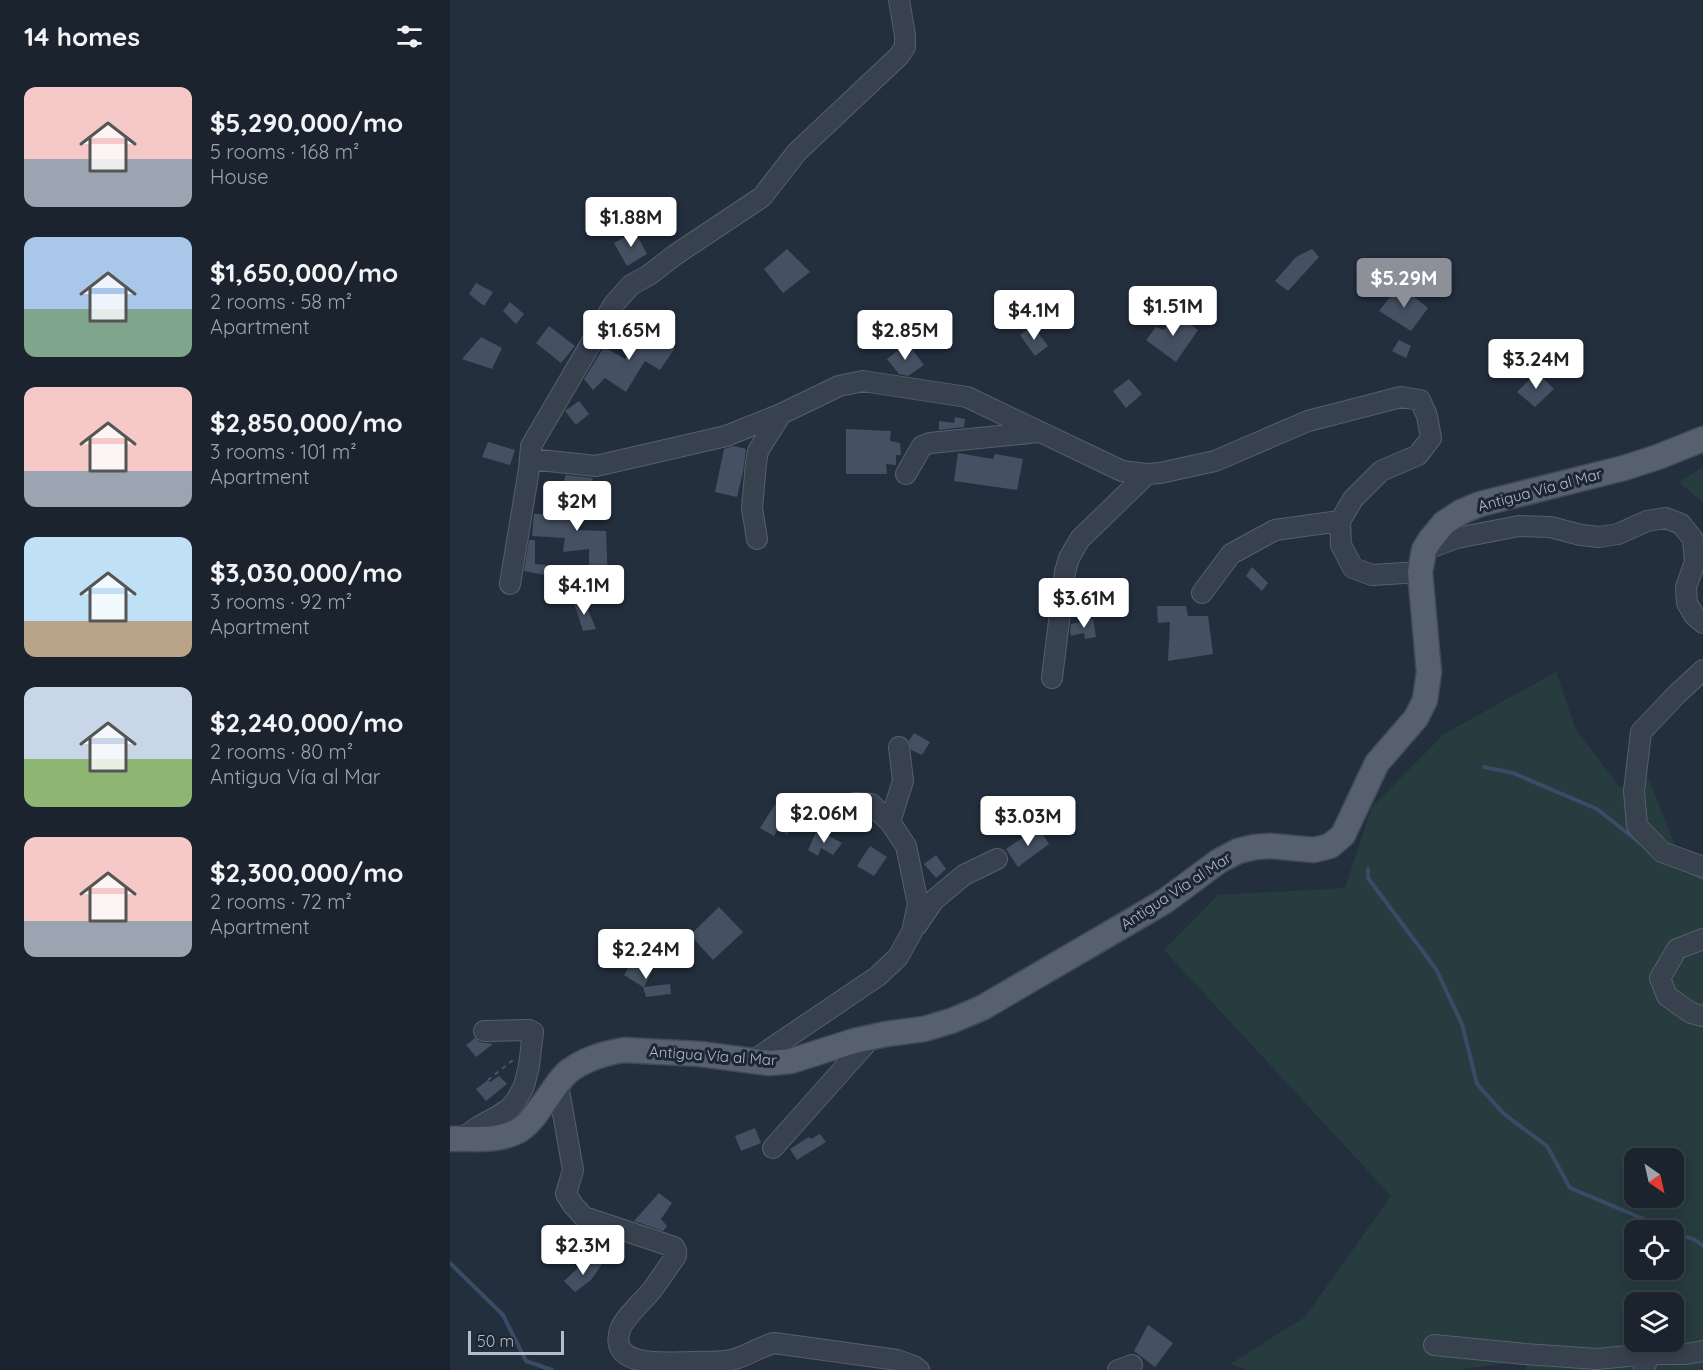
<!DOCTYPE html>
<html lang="en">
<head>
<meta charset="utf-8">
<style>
	body { margin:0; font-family:Quicksand,sans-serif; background:#242b36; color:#f1f3f6; height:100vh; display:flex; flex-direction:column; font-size:22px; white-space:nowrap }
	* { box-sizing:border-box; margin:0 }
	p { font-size:20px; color:#a0a4aa }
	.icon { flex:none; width:33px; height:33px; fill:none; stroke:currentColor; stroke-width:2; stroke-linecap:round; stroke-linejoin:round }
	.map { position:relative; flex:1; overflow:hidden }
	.sheet { display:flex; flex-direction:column; background:#1b232e; width:450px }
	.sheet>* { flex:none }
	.needle { width:39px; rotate:146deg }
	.buttons { position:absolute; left:1174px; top:1148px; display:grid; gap:12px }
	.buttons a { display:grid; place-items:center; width:60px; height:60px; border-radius:12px; background:#1b232e; box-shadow:0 3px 15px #0003,0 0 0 2px #39404a; font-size:30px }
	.scale { position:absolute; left:18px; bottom:15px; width:96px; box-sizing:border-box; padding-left:6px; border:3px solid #b4bcc9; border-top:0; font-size:16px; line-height:21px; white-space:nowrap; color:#b4bcc9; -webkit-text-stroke:4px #1d2633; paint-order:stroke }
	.price { position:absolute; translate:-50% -51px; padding:0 14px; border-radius:6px; background:#fff; color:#222; font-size:20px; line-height:39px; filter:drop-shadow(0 2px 3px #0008) }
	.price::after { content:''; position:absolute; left:50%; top:36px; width:18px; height:14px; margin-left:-9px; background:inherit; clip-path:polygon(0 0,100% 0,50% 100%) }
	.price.on { background:#8c9099; color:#fff }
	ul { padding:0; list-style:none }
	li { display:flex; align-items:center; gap:18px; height:150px; padding:0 24px }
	li span { display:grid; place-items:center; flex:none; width:168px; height:120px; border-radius:12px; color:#555 }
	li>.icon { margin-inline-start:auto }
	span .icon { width:72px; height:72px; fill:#fffc; stroke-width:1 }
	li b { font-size:26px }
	h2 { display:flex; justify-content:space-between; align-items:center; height:72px; padding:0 24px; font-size:26px }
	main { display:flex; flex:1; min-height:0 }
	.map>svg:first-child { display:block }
</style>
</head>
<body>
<main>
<section class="sheet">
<h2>14 homes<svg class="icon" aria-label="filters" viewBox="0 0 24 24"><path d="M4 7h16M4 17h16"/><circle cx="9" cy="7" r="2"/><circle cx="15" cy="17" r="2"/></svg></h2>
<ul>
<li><span style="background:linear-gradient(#f6c9c9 60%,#9aa5b1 0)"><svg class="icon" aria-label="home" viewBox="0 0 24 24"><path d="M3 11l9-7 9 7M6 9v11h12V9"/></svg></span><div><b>$5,290,000/mo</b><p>5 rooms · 168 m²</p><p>House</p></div></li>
<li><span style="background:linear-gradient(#a9c7e8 60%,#7fa58c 0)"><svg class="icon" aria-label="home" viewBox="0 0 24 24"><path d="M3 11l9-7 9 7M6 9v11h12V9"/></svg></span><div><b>$1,650,000/mo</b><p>2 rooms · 58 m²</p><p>Apartment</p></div></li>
<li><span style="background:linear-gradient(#f6c9c9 70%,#9aa5b1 0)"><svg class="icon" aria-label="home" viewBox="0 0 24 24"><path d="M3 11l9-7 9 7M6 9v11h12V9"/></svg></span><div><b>$2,850,000/mo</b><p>3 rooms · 101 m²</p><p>Apartment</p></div></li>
<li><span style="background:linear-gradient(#bfe0f5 70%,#b9a48a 0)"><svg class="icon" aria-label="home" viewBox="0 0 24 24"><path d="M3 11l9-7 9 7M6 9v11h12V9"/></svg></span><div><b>$3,030,000/mo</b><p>3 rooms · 92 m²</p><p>Apartment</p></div></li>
<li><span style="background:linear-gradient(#c9d6e8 60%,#8fb573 0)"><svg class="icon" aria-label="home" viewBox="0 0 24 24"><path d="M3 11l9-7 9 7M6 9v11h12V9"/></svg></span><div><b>$2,240,000/mo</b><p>2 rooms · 80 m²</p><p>Antigua Vía al Mar</p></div></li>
<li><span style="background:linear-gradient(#f6c9c9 70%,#9aa5b1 0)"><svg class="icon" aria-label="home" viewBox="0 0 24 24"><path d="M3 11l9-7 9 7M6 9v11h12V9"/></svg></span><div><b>$2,300,000/mo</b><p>2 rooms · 72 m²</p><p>Apartment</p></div></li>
</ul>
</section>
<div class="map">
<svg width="1253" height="1370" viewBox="0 0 1253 1370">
	<rect width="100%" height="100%" fill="#242f3e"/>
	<path fill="#263c3f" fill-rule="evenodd" d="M1253,467V503L1229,482Z
		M1106,672L1126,730L1170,787L1198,777L1233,865L1253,867V1370H1076V1361L1005,1370H798L780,1364L855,1317L941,1196L714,950L768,895L895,888L922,807L994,734ZM1185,1158H1224V1197H1185ZM1185,1230H1224V1269H1185ZM1185,1302H1224V1341H1185Z"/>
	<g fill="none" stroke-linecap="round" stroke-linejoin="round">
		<path stroke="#394c67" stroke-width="4" d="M1034,767L1063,773L1147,809L1190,843
			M918,869V878L986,969L1012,1024L1027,1084L1054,1114L1097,1146L1120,1188L1220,1230
			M1240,872L1253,878
			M1224,1232L1245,1240L1253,1246
			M0,1263L53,1315L76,1361L102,1370"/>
	</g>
	<path fill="#455162" d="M185,231L197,254L177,266L164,243Z
		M337,249L360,272L333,293L314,269Z
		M862,249L869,257L838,291L825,281L846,257Z
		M26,283L43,292L34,306L19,294Z
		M949,285L978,308L961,331L929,311Z
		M60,302L74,314L66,324L53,311Z
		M725,313L748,330L726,362L696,340L706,327L714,330Z
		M99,326L125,346L111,363L86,343Z
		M583,326L598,346L585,356L570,335Z
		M196,327L225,348L210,370L195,361L176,392L155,378L143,390L134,379L154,347L175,359Z
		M31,337L52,348L42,369L12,359Z
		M949,340L961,346L956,358L942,351Z
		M457,343L474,365L458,376L449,374L437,359Z
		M1087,372L1104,389L1085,407L1067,392Z
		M679,379L692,394L676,408L663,391Z
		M129,401L139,414L126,425L115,411Z
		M505,417L515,419L514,427L489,430V421L504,423Z
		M396,429L441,431L440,441L450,443L451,455H446V465L436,464L437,474H396Z
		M38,442L65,450L60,465L32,457Z
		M284,446L296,449L293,472L287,497L265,492L274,449Z
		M508,453L543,459L545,454L573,459L567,490L504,481Z
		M116,475L143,478L125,530L156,531L158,583H163L164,596H138L136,583H139V549L113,552L115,538L82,536L84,514H99Z
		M79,540H85V564L96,565L95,575L74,571Z
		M802,567L818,583L812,591L796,576Z
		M134,600L146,629L133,631L124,603Z
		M707,606H736L738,616H758L763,654L718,661L720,622L708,623Z
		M643,619L646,637L635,639L634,633L621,636L620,631L621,624Z
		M464,733L480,742L472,755L461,750L459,741Z
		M331,795L349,806L346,812L350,814L337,835L328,829L324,836L310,828Z
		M588,827L599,844L568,867L556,849Z
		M367,830L392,843L383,855L371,848L368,856L358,850Z
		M420,846L437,857L424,876L407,866Z
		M486,855L496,869L486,878L474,864Z
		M269,907L293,932L263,960L240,935Z
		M185,961L202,971L194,987L220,984L221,994L196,997L193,987L174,975L182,962L184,964Z
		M25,1038L29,1042L43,1044L26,1057L16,1045Z
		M49,1076L57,1084L36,1101L26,1089L38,1080L40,1082Z
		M305,1128L311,1143L291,1151L285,1136Z
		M370,1134L376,1142L347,1160L340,1149L359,1137L361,1139Z
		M209,1193L222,1203L211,1219L217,1226L213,1231L184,1221Z
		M144,1259L152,1264L141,1280L125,1292L114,1281L129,1267L133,1272Z
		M698,1325L723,1343L705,1367L684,1351Z"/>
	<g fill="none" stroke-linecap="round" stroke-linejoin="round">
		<defs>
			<path id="minor" d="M80,459L146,466L276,436L331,414L389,386L413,381L517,397L672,471L697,474L710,473L765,461L858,421L951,397L970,400L977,416L981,438L968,455L931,471L903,499L890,521L891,545L903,568L922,575L970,572
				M456,474L472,446L480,443L589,432
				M307,539L302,508L306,463L308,451L331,414
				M974,550L1007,538L1069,526L1100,527L1131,535L1149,537L1168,534L1197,521L1216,518L1231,524L1243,539L1245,562L1236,587L1237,603L1244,615L1253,623
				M60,584L79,469L81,446L164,304L181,285L199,275L225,255L312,197L347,152L449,56L455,47V35L449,0
				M752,593L781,554L825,530L890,521
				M1253,670L1227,694L1191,732L1184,791L1187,826L1212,852L1253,867
				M602,678L615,572L619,558L630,539L697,474
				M440,822L453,781L449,747
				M467,925L484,900L514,875L547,859
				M1253,939L1227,949L1210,978L1217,996L1241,1013L1253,1016
				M301,1062L428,976L448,957L462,932L468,904L456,846L440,822L421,804L404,803L387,817
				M108,1085L123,1170L116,1194L123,1205L134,1217L224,1247L226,1251V1256C218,1267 210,1279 202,1290C194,1300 173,1319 170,1330C158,1369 217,1362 240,1362C253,1361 268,1363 281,1360C296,1357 309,1347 324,1343L447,1360L464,1366L469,1370
				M11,1139L28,1127L48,1116L60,1108L67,1099L74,1086L79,1066L83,1032L79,1030L34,1031
				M323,1148L421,1038
				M984,1345L1075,1354L1147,1359L1199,1354
				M668,1370L682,1365
				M1194,1370L1199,1354H1236L1253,1351"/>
			<path id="major" d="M0,1139C22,1138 48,1142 68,1131C80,1124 88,1111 96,1100C103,1091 110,1078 119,1071C135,1059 155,1053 174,1050L250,1054L319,1063L341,1061L404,1041L436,1034L474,1029L501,1021L532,1008L681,921L715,901L769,861L788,851L805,847L821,846L864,850L880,846L893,835L927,763L966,718L975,700L979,672L970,572L974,550L980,540L994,523L1011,512L1030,504L1174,468L1208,457L1253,439"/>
		</defs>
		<use href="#minor" stroke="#565f6c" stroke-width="22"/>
		<use href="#major" stroke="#414a57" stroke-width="27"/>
		<path stroke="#44595c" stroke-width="2" stroke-dasharray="4.5 4.5" stroke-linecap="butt" d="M38,1080L63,1060"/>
		<use href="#minor" stroke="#38414e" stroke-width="20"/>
		<use href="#major" stroke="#56606e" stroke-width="24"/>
	</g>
	<g text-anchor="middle" stroke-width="6" stroke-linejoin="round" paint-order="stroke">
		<g font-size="15" fill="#b4bcc9" stroke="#1d2633">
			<text transform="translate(1090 490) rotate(-15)" y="5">Antigua Vía al Mar</text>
			<text transform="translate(726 891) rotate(-33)" y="5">Antigua Vía al Mar</text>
			<text transform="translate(263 1056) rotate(4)" y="5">Antigua Vía al Mar</text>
		</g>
	</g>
</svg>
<div class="buttons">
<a><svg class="needle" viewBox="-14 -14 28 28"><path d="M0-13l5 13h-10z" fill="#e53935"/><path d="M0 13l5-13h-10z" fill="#a0a4aa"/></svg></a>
<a><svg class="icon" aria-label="locate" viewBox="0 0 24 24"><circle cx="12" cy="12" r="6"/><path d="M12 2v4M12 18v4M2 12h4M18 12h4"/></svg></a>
<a><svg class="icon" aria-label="layers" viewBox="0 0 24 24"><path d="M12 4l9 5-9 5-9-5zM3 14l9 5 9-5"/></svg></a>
</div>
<div class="scale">50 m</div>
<b class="price" style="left:181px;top:248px">$1.88M</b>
<b class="price on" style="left:954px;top:309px">$5.29M</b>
<b class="price" style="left:723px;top:337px">$1.51M</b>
<b class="price" style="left:584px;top:341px">$4.1M</b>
<b class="price" style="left:179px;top:361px">$1.65M</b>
<b class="price" style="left:455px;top:361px">$2.85M</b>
<b class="price" style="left:1086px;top:390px">$3.24M</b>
<b class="price" style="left:127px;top:532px">$2M</b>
<b class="price" style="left:134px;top:616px">$4.1M</b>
<b class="price" style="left:634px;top:629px">$3.61M</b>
<b class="price" style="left:374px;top:844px">$2.06M</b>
<b class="price" style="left:578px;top:847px">$3.03M</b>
<b class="price" style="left:196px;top:980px">$2.24M</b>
<b class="price" style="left:133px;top:1276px">$2.3M</b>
</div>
</main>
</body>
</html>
